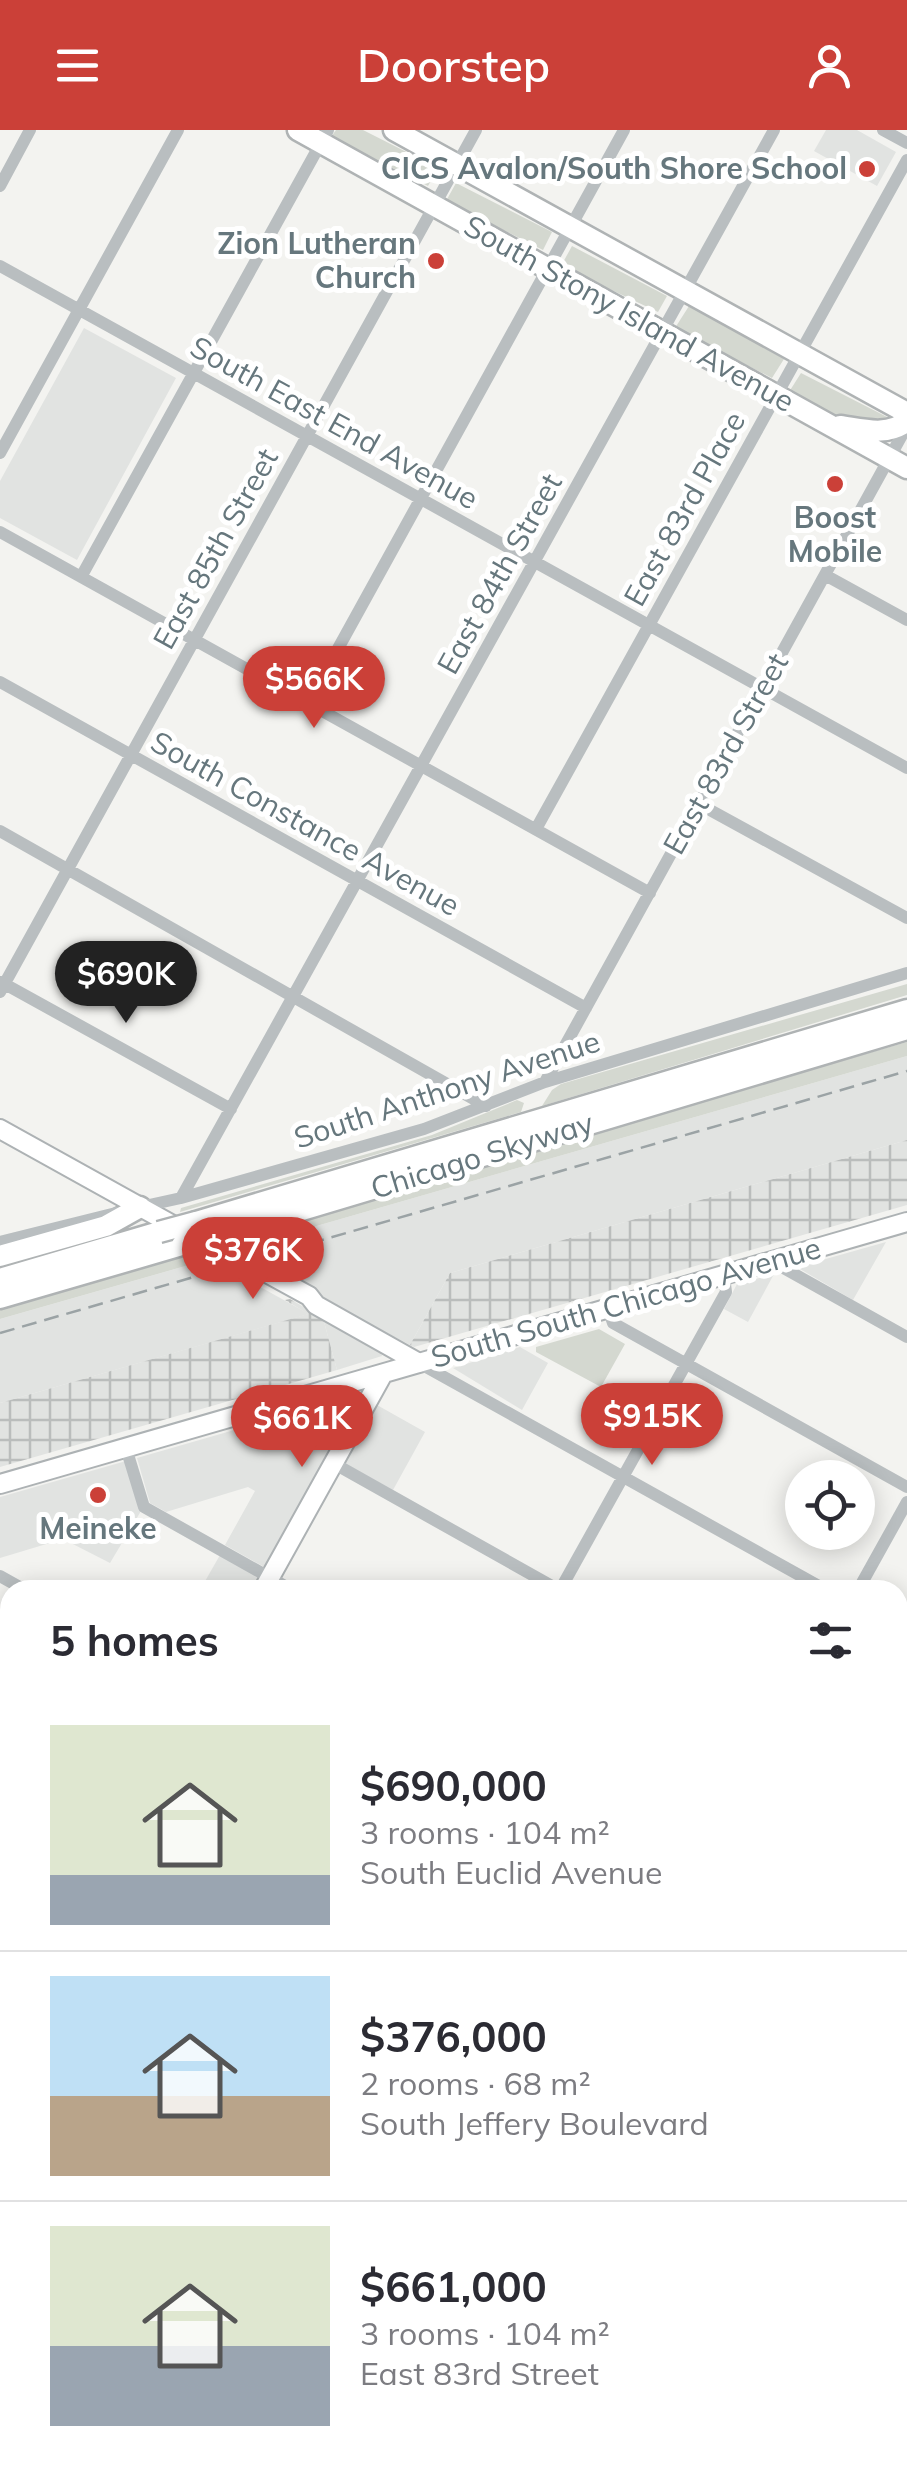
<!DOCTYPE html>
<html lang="en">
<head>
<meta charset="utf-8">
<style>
	body { margin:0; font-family:Mulish,sans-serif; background:#f7f7f7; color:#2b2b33; height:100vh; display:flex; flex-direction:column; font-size:38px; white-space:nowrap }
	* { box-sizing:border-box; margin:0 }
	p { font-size:32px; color:#7c7c81 }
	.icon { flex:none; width:55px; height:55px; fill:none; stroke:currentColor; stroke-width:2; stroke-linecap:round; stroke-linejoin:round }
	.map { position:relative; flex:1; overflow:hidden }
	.side { position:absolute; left:0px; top:1450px; width:908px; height:892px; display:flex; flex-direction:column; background:#fff; border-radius:30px 30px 0 0; box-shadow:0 5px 25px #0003 }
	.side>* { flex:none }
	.buttons { position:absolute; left:785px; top:1330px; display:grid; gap:20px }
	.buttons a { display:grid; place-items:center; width:90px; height:90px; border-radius:50%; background:#fff; box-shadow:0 5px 25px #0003; font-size:50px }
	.price { position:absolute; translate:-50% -85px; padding:0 22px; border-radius:35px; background:#cb4038; color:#fff; font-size:32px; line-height:65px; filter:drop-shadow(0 2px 5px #0008) }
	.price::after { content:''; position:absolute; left:50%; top:60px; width:30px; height:22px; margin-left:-15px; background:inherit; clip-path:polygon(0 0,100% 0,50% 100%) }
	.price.on { background:#222; color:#fff }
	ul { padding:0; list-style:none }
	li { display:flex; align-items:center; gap:30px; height:250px; padding:0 50px }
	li+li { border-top:2px solid #e1e1e2 }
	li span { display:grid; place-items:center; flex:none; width:280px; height:200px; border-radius:0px; color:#555 }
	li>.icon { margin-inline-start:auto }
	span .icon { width:120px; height:120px; fill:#fffc; stroke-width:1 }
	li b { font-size:42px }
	h2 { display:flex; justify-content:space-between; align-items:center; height:120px; padding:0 50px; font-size:42px }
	header { display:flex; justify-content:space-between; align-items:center; height:130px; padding:0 50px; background:#cb4038; color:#fff; font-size:45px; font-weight:600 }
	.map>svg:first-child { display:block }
</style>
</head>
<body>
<header><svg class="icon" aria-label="menu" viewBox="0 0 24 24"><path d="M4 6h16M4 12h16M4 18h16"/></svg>Doorstep<svg class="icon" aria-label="person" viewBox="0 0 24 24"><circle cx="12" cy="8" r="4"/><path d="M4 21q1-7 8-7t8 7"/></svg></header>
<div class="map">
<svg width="907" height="2342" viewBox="0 0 907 2342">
	<defs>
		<pattern id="industrial-grid" width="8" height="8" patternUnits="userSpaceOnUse" patternTransform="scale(2.5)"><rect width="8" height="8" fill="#e1e3e1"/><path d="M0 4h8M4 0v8" fill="none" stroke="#babdbc"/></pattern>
	</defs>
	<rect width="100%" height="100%" fill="#f3f3f0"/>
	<path fill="#e1e3e1" d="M826,0H857L896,22L877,56L814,21Z
		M84,198L176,248L77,430L0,388V351Z
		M907,926V1010L450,1143L410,1215L311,1163L316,1160L240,1118Z
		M886,1112L853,1170L800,1139L801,1136Z
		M210,1129L309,1184L0,1273V1189Z
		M774,1144L748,1192L724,1179L737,1154Z
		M323,1188L381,1222L382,1226L337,1240Z
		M520,1217L548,1233L522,1280L453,1238Z
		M349,1267L357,1268V1273L266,1438L225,1415L255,1361L248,1357L166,1382L150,1373L137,1328Z
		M377,1275L425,1302L393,1360L344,1333Z
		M126,1331L141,1381L110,1433L63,1409L0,1428V1367Z
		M220,1425L261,1448L254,1460H200Z
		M898,1509L907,1514V1648L898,1643Z
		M1,1819L10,1824V1892L0,1886Z"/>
	<path fill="url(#industrial-grid)" d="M907,1010V1075L414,1217L410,1215L450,1143Z
		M290,1169L323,1188L337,1240L0,1337V1273L308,1184L285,1170Z"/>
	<path fill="#d4d8d0" d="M336,0H363L438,38L428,56L331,7Z
		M456,53L552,102L543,120L446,71Z
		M572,116L667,166L658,182L561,136Z
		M689,176L784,229L772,248L675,198Z
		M801,243L893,290L850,293L789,262Z
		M907,854V865L542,976L552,960L561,954Z
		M907,912V926L240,1118L231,1113L645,987Z
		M517,970L524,973L521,982L180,1082L181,1078L432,1005Z
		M196,1123L210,1129L0,1189V1179Z
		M599,1199L625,1214L601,1257L536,1222V1217Z
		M0,2200L10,2206V2332L179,2333L174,2342H0Z"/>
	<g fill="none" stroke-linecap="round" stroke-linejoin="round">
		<defs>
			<path id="major" d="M0,999L216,1119L234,1125L309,1166L316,1175L419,1233
				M0,1354L907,1092
				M263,1460L383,1244
				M0,1935L10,1917"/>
			<path id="highway" d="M298,0L907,338
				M394,0L907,283
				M840,296C862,299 888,307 907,291
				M196,1092L907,880
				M218,1105L907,899
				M0,1126L106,1096L140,1077
				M0,1149L159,1102
				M0,1168L182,1115"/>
		</defs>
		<use href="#major" stroke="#adb2b4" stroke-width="22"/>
		<use href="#highway" stroke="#afb3b4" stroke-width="25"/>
		<path stroke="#b9bec0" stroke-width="12" d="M883,0L907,13
			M0,56L30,0
			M0,136L907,638
			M0,323L178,0
			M0,402L650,763
			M825,445L907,490
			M81,447L328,0
			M0,552L586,878
			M308,573L624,0
			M699,674L907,788
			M536,699L907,30
			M0,701L486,976
			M1,852L231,979
			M0,862L476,0
			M545,952L907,296
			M181,1068L774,0
			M140,1077L181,1068L424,999L545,952L907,843
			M0,1112L116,1083
			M771,1131L907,1207
			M608,1178L613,1193L907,1357
			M419,1233L826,1460
			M126,1318L144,1377L292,1460
			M333,1333L559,1460
			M0,1446L25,1460
			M560,1460L726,1162L724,1146
			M858,1460L907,1372
			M898,1500L907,1505
			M0,1595L10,1601
			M898,1650L907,1655
			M0,1744L10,1750
			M898,1799L907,1804
			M0,1894L10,1899
			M898,1924L907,1907
			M898,1949L907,1954
			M0,2042L10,2048
			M898,2097L907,2103
			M0,2191L10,2197
			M898,2247L907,2252
			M251,2332L268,2342
			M516,2332L533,2342
			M783,2332L800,2342
			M71,2342L77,2332
			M370,2342L375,2332
			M665,2342L670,2332"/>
		<use href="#major" stroke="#fff" stroke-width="18"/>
		<use href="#highway" stroke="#fff" stroke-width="20"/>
		<path stroke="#9ba3a5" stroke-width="2.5" stroke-dasharray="15 8" stroke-linecap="butt" d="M0,1203L907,941"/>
		<defs>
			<path id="highway-bridge" d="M159,1102L196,1092
				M182,1115L218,1105"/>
		</defs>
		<use href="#highway-bridge" stroke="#afb3b4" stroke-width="25" stroke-linecap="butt"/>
		<use href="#highway-bridge" stroke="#fff" stroke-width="20"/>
	</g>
	<g fill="#cb4038" stroke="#fff" stroke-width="4">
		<circle cx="867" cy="39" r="10"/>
		<circle cx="436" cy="131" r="10"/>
		<circle cx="835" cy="354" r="10"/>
		<circle cx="98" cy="1365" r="10"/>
	</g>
	<g text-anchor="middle" stroke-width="10" stroke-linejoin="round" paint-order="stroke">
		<g font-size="30" font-weight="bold" fill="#66777d" stroke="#fff" text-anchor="end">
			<text x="847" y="49">CICS Avalon/South Shore School</text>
			<text x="416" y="124">Zion Lutheran<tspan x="416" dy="34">Church</tspan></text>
			<text x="835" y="398" text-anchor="middle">Boost<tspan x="835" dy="34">Mobile</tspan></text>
			<text x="98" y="1409" text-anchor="middle">Meineke</text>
		</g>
		<g font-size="30" fill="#66777d" stroke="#fff">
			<text transform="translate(629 184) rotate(29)" y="10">South Stony Island Avenue</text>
			<text transform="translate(334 293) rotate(29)" y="10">South East End Avenue</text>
			<text transform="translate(685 379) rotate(-61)" y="10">East 83rd Place</text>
			<text transform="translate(216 419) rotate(-61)" y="10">East 85th Street</text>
			<text transform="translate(500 444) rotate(-61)" y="10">East 84th Street</text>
			<text transform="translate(726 624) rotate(-61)" y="10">East 83rd Street</text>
			<text transform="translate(305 694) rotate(29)" y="10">South Constance Avenue</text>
			<text transform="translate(447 960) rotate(-18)" y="10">South Anthony Avenue</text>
			<text transform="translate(482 1026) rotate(-17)" y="10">Chicago Skyway</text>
			<text transform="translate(626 1173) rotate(-16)" y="10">South South Chicago Avenue</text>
		</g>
	</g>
</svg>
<div class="buttons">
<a><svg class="icon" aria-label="locate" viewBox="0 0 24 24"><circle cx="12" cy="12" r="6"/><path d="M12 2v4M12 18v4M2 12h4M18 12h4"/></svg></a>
</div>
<b class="price" style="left:314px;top:601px">$566K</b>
<b class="price on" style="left:126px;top:896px">$690K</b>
<b class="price" style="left:253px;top:1172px">$376K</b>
<b class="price" style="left:652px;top:1338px">$915K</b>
<b class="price" style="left:302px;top:1340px">$661K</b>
<section class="side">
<h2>5 homes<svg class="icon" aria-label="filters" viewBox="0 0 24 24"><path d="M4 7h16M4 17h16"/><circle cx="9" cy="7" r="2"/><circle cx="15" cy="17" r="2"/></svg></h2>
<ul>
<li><span style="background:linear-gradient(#dfe7d0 75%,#9aa5b1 0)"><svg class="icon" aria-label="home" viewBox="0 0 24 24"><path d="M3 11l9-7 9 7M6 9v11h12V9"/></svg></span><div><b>$690,000</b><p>3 rooms · 104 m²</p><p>South Euclid Avenue</p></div></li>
<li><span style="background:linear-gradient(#bfe0f5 60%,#b9a48a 0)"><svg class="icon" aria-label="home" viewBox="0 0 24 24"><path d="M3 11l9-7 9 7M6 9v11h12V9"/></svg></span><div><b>$376,000</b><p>2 rooms · 68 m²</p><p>South Jeffery Boulevard</p></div></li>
<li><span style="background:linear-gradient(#dfe7d0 60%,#9aa5b1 0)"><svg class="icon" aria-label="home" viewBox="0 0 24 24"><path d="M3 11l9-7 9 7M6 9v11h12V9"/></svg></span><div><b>$661,000</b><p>3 rooms · 104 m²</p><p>East 83rd Street</p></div></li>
</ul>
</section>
</div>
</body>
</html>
